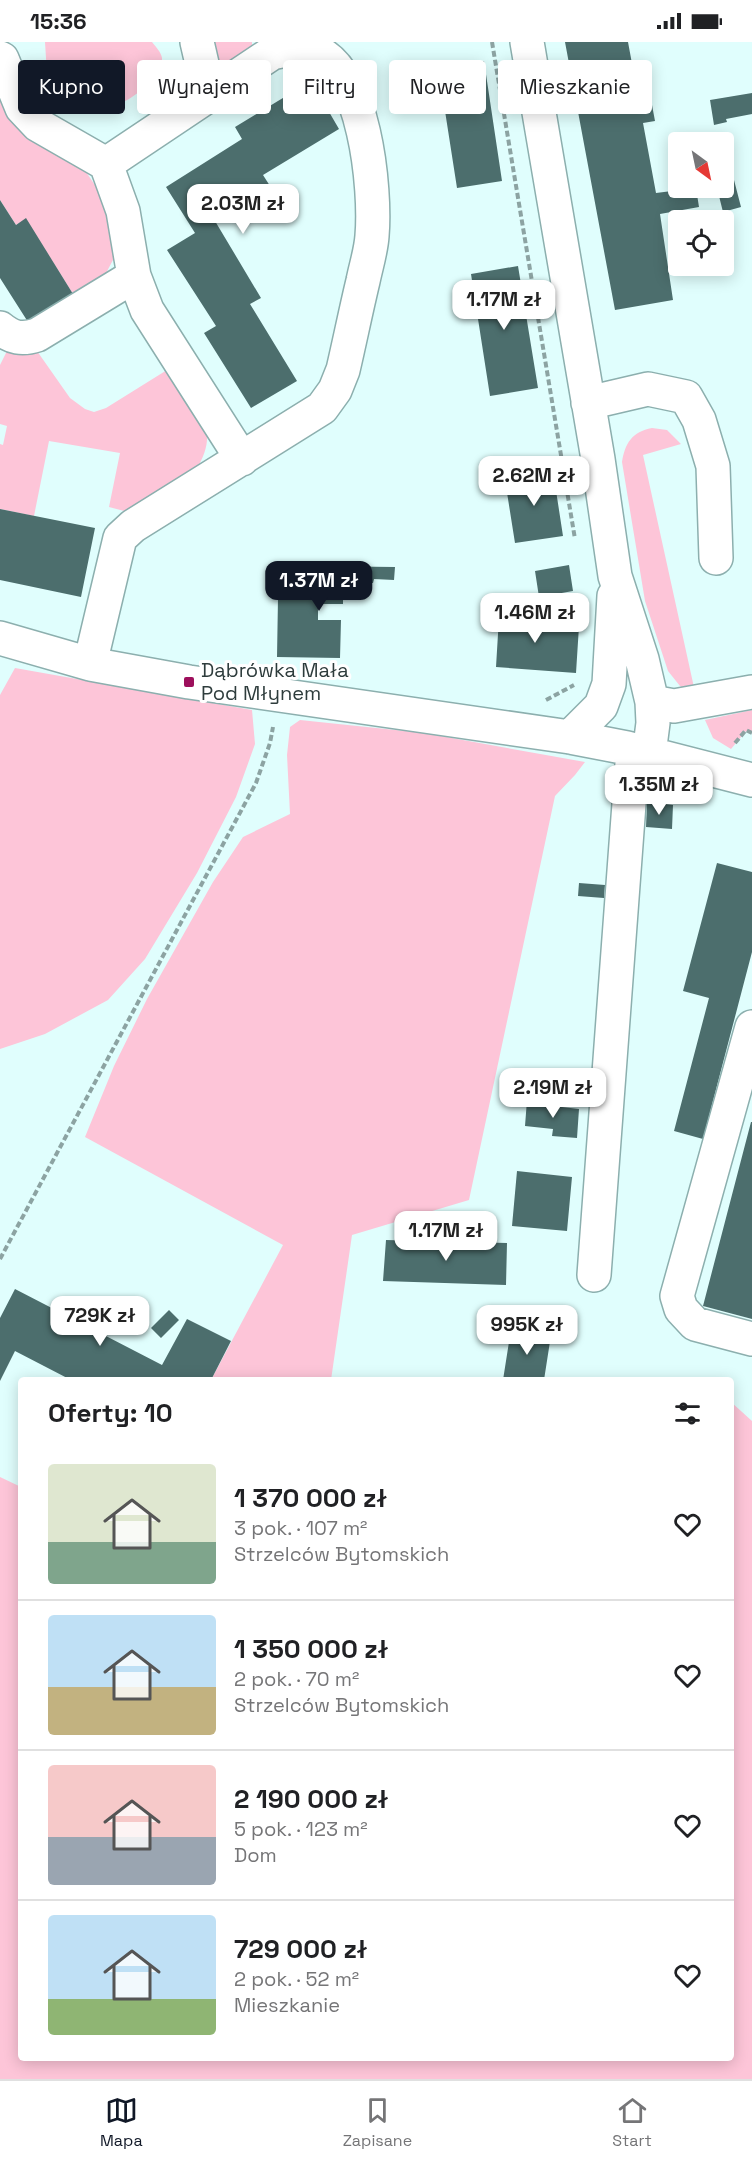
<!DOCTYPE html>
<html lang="pl">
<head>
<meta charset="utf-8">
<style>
	body { margin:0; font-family:"Space Grotesk",sans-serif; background:#f6f6f6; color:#202124; height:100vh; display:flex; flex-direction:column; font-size:22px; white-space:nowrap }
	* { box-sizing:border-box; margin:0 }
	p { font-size:20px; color:#757577 }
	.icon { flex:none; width:33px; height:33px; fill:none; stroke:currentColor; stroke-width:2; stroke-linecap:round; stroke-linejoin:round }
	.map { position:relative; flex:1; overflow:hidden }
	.sheet { position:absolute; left:18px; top:1335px; width:716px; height:684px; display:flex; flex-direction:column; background:#fff; border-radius:6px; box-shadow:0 3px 15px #0003 }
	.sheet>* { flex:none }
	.hud { position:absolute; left:18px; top:18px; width:717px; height:54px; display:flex; gap:12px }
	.needle { width:39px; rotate:147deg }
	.tools { position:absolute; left:668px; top:90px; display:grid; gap:12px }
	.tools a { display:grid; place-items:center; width:66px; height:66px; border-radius:6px; background:#fff; box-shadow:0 3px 15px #0003; font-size:30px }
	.price { position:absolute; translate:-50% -51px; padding:0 14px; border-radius:12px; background:#fff; color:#222; font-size:20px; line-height:39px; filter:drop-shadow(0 2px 3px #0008) }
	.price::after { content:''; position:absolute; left:50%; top:36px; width:18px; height:14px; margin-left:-9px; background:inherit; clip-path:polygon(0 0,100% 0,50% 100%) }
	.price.active { background:#111827; color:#fff }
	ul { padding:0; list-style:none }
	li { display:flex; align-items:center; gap:18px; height:150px; padding:0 30px }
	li+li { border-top:2px solid #e0e0e0 }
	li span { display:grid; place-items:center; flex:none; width:168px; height:120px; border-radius:6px; color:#555 }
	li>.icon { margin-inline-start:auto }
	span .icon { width:72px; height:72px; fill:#fffc; stroke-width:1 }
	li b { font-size:26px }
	h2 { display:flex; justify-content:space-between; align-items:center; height:72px; padding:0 30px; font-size:26px }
	.pill { padding:0 21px; border-radius:6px; background:#fff; box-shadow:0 3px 15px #0003; font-size:21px; line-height:54px }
	.pill.active { background:#111827; color:#fff }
	.status { display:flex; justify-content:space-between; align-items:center; height:42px; padding:0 30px; background:#fff; direction:ltr }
	.status svg { height:16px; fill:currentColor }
	.tab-bar { display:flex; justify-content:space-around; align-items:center; height:84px; border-top:2px solid #e0e0e0; background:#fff; font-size:16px; color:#757577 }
	.tab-bar a { display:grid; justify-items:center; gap:3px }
	.tab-bar .active { color:#111827 }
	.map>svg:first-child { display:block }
</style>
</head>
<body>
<div class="status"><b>15:36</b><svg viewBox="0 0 49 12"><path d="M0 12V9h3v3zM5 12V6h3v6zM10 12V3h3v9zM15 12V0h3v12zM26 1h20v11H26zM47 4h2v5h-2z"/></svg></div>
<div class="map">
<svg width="752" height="2037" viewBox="0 0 752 2037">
	<rect width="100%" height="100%" fill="#e0fefd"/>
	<path fill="#fdc5d8" d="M45,0H152C156,5 161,10 162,16C163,32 137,54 123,60C109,66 85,66 71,63C61,61 55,54 48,48Z
		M207,0H252V5L224,25L218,21Z
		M0,40L82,124L103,155L115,198L113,218L105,233L73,252L26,177L16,183L0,158Z
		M8,307L37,309L70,356L85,367L94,370L106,366L167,328C193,363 225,384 195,429L128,470L109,465L120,411L49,399L34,474L0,467V402L3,403L7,384L0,382V323Z
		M652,386L667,388L681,402L643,413L695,650H690L680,644L668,629L645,559L622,420C625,401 632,390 652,386Z
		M15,626L252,668L255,702L236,755L197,831L145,917L108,958L45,992L0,1007V653Z
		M752,668V691L746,689L731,707L713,696L705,678Z
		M300,678L424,691L585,720L575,733L555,754L469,1158L352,1193L331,1338H211L283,1203L85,1095L114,1024L147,957L213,840L243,795L290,772L287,713L290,685Z
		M731,1360L752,1379V2037H0V1435L21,1445V2016H730Z"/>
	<path fill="#4c6e6d" d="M565,0H628L640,65L652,63L655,79L643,81L656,151L696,146L699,165L660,172L673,258L615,268Z
		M484,19L502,139L457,146L438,24Z
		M311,39L339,87L263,133L270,144L215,179L261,256L250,262L297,339L251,366L204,291L216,284L167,208L195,191L166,145L242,97L235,85Z
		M752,51V72L726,77L727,80L714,83L710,58Z
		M734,138L741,165L723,170L717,146H723V140Z
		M0,158L16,183L26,176L73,252L28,280L0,236Z
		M518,224L538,346L490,354L471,232Z
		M553,429L563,494L515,501L505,438Z
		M0,467L95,486L81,555L0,538Z
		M569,523L573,549L539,555L535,529Z
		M310,524L395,525L394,538L374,537L373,541H359V536H343V562H318V578H341L340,616L277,615L278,556L310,555Z
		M500,559L517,561L516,578L579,584L576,631L496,625Z
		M647,760L673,763L672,787L646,785Z
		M717,821L752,830V910L703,1097L674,1089L709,956L683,949Z
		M579,841L605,843L604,856L578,854Z
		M527,1058L545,1060V1063L579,1067L577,1096L552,1094L553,1087L525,1084Z
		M751,1080H752V1277L703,1264Z
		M517,1129L572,1135L567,1189L512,1184Z
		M386,1198L507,1201L506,1243L383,1239Z
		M15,1247L162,1323L187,1277L231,1299L211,1338H71L15,1309L0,1339V1276Z
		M169,1268L179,1278L161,1296L151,1286Z
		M511,1287L551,1293L544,1338H503Z"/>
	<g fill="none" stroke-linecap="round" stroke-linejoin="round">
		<defs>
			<path id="minor" d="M197,0L209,52
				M527,0L598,417L615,534L642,617L652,660L653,681L649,712
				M0,16L2,17L22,66L38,83L106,122L123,169L134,234L147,268L242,417
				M0,286C12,296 22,298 37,293L134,234
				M588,361L648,347L686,355L699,378L713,424L716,516
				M0,596L90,622L189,640L570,695L627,706L752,738
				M90,622L120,496L133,484L322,366L335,348L343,328C350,298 356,268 363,239C366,224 371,209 372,194C376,148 365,24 312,8C298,4 286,8 272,11L106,122
				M652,660L674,664L752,650
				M570,695L601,664L609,642L614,554
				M752,985L677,1254L681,1267L695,1282L752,1297
				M594,1233L633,708"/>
		</defs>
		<use href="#minor" stroke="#8cafae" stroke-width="36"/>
		<path stroke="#8ca3a2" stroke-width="4" stroke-dasharray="6 3" stroke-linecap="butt" d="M492,0L575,497
			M546,658L574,643
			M735,701L746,688L752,691
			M0,1217L256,741L270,701L273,685"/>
		<use href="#minor" stroke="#fff" stroke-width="33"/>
	</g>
	<rect fill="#9d0f5c" stroke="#fff" stroke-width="2" x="183" y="634" width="12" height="12" rx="3"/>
	<g text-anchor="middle" stroke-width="6" stroke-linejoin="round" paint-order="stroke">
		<g font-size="20" fill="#2e3c3c" stroke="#fff" text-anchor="start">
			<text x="201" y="635">Dąbrówka Mała<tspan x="201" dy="23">Pod Młynem</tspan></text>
		</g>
	</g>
</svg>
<div class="tools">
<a><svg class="needle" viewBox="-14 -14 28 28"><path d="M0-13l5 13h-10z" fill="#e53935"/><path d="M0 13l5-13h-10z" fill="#757577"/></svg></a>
<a><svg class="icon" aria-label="locate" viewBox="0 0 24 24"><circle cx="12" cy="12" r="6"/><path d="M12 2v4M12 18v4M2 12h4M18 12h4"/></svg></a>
</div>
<b class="price" style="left:243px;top:193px">2.03M zł</b>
<b class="price" style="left:504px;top:289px">1.17M zł</b>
<b class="price" style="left:534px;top:465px">2.62M zł</b>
<b class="price active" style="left:319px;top:570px">1.37M zł</b>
<b class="price" style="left:535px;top:602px">1.46M zł</b>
<b class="price" style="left:659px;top:774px">1.35M zł</b>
<b class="price" style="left:553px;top:1077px">2.19M zł</b>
<b class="price" style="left:446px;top:1220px">1.17M zł</b>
<b class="price" style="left:100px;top:1305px">729K zł</b>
<b class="price" style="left:527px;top:1314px">995K zł</b>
<div class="hud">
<a class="pill active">Kupno</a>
<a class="pill">Wynajem</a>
<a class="pill">Filtry</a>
<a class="pill">Nowe</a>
<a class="pill">Mieszkanie</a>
</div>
<section class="sheet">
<h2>Oferty: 10<svg class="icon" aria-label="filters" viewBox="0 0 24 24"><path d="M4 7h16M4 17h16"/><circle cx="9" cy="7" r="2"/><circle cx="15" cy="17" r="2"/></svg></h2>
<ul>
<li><span style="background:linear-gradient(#dfe7d0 65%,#7fa58c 0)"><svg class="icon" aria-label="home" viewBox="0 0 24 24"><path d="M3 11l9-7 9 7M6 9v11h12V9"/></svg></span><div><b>1 370 000 zł</b><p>3 pok. · 107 m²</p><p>Strzelców Bytomskich</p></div><svg class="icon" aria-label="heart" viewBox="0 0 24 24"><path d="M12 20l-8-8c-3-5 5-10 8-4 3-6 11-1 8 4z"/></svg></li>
<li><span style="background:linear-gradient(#bfe0f5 60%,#c2b280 0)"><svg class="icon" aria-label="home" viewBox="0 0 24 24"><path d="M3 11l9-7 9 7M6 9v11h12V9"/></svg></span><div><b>1 350 000 zł</b><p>2 pok. · 70 m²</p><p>Strzelców Bytomskich</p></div><svg class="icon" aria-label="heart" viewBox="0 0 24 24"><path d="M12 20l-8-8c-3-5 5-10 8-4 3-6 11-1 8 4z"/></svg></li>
<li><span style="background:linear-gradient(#f6c9c9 60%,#9aa5b1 0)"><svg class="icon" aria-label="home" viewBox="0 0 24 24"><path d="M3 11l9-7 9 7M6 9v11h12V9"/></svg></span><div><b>2 190 000 zł</b><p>5 pok. · 123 m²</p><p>Dom</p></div><svg class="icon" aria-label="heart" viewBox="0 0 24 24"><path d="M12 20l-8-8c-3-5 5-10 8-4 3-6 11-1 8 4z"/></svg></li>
<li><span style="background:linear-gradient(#bfe0f5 70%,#8fb573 0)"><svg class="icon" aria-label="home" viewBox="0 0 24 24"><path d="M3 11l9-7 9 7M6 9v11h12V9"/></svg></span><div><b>729 000 zł</b><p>2 pok. · 52 m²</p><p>Mieszkanie</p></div><svg class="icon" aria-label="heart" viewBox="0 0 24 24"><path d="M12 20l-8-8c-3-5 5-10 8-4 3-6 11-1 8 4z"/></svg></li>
</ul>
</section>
</div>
<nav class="tab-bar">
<a class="active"><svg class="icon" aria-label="map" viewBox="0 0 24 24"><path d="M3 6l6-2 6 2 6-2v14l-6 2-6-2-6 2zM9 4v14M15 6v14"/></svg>Mapa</a>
<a><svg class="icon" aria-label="saved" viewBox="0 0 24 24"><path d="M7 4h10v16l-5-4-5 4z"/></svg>Zapisane</a>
<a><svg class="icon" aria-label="home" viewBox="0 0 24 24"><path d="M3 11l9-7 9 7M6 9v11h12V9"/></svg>Start</a>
</nav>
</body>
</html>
